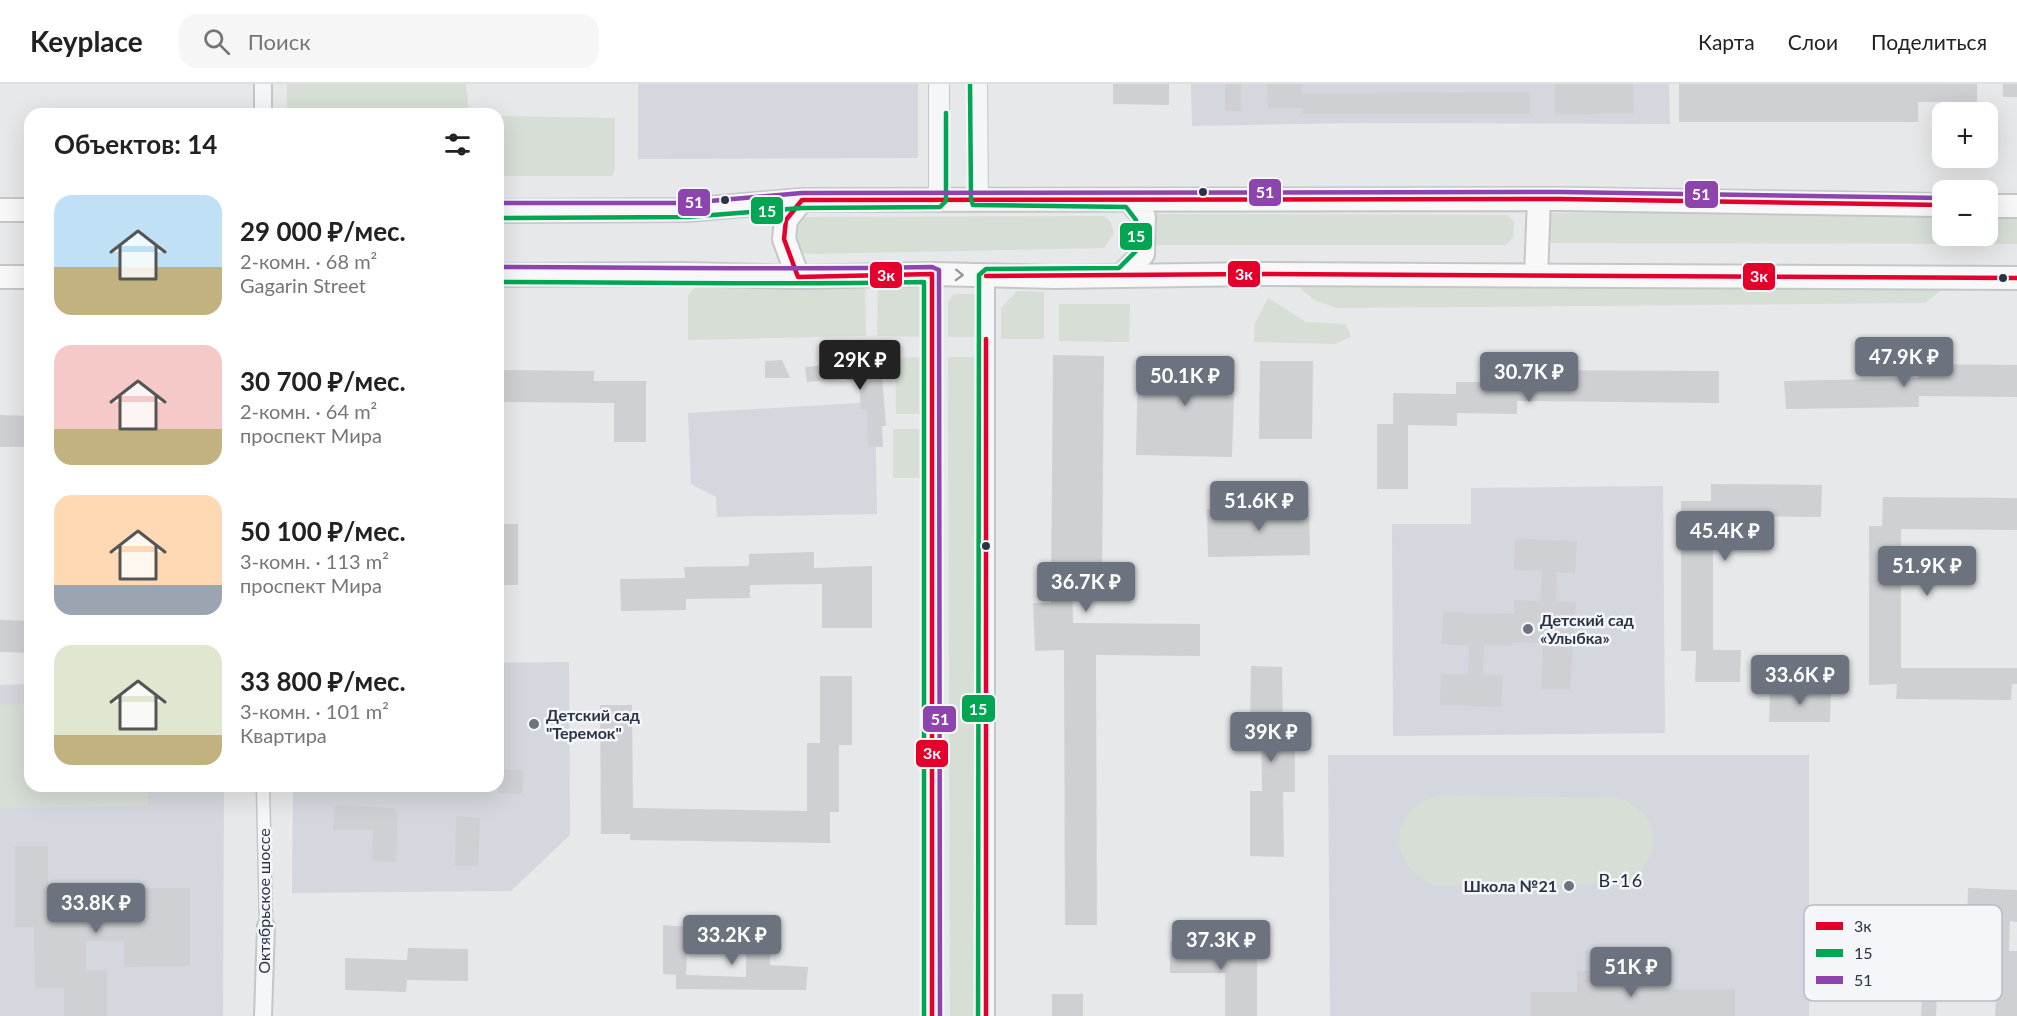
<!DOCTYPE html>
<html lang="ru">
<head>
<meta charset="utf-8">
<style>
	body { margin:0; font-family:Lato,sans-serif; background:#f6f6f6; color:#222; height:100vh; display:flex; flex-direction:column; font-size:22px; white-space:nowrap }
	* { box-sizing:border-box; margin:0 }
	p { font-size:20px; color:#767676 }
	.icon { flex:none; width:33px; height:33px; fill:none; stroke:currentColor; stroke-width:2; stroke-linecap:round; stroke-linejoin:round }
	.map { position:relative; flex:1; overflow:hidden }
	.drawer { position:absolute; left:24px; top:24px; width:480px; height:684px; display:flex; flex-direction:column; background:#fff; border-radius:18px; box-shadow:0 6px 24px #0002 }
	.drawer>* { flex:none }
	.fabs { position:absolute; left:1932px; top:18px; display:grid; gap:12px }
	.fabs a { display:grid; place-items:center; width:66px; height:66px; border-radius:12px; background:#fff; box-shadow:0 6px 24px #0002; font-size:30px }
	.price { position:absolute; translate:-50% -51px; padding:0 14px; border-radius:6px; background:#6c737f; color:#fff; font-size:20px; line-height:39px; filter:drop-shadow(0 2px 3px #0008) }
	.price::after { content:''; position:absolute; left:50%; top:36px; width:18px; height:14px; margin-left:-9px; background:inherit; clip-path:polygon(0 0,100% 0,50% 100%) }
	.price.selected { background:#222; color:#fff }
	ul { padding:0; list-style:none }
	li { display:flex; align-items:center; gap:18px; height:150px; padding:0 30px }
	li span { display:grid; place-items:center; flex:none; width:168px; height:120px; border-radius:18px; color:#555 }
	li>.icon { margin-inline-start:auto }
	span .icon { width:72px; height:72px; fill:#fffc; stroke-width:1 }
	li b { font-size:26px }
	h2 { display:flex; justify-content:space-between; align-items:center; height:72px; padding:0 30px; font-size:26px }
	header { display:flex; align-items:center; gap:36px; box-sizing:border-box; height:84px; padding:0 30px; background:#fff; border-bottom:2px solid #e0e0e0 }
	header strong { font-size:28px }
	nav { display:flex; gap:33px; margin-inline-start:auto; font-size:21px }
	.search { width:420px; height:54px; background:#f6f6f6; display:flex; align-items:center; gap:15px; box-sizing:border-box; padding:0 21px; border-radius:18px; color:#767676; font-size:22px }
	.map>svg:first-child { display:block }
</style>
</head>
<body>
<header>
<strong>Keyplace</strong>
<div class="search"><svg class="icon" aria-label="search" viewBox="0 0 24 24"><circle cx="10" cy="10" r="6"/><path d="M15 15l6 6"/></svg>Поиск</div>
<nav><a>Карта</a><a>Слои</a><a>Поделиться</a></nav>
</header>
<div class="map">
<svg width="2017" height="932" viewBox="0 0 2017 932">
	<rect width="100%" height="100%" fill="#e6e8ea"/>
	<path fill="#d4d7dd" d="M638,0H918V74L638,75Z
		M1191,0H1669L1670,40L1360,39L1192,42Z
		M875,318L877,430L717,433L716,413L691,400L688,329Z
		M1663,402L1665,649L1393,652L1392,440H1471V404Z
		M569,578L570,751L511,807L292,809L293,702H498V579Z
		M30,600V702H224L223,932H0V601Z
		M1328,671H1809V932H1330Z"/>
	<path fill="#d6ded6" d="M287,0H466L469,30H287Z
		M498,32L615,34V85L612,92H498Z
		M1942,128V152H1988V128H2017V160L1551,159C1545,149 1546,139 1552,129Z
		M1151,130L1508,131L1514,138L1513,154L1505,161H1151L1156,155L1157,137Z
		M1104,132L1110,137L1114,149L1104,164L807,170L797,167L794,143L800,135L808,133Z
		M1301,194L1953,197L1925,219L1337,224L1314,216L1299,203Z
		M878,198H918L927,211V253L877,252Z
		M698,200H865L866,252L688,256V211Z
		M1017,207L1044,208V255H1001V224Z
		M954,210H975L979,216L978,253H948V218Z
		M1268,214L1306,238L1346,240L1351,253L1335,260L1254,258L1255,239Z
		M1059,220H1130L1129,258L1059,257Z
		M926,273V330H896L895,274Z
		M948,273H979L980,932H950Z
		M893,345H920V394H893Z
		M30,620V702H148V722L0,724V621Z
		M1439,711L1620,714C1665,733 1662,773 1627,800L1435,802C1387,781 1386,726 1439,711Z"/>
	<path fill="#ced0d3" d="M1113,0H1169V21L1113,20Z
		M1225,0H1241V27H1225Z
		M1267,0H1302V9L1530,8V30H1302V24H1268Z
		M1555,0H1633L1634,29L1555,31Z
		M1679,0H1977V18H1918V38H1679Z
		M2003,0H2017V13H2003Z
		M1053,271L1104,272L1102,495L1072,494L1073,539L1200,540V572L1096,571L1097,841H1065L1064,566L1035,567L1033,519H1051Z
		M1138,274L1235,276L1232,373L1136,371Z
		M782,276L790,294H765V277Z
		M870,277L881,278L886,342H882L883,363H868L867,325L861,326L859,299L844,295L807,298L805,283Z
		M1260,277H1313L1312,355H1259Z
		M1919,280L2017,281V313L1919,312V323L1786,325L1784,297L1918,294Z
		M498,286L594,287V297H646V358H614V319L498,318Z
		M1517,286L1719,287V319L1517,317V330L1457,329V342L1408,341V405H1377V340H1393V309L1456,310V298H1517Z
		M0,331L30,332V363H0Z
		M1711,400L1822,401L1821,433L1713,432V566H1741L1740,598H1695L1696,567H1681V417H1711Z
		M1883,413L2017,414V446L1901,445V584H2017V600H2012L2011,616L1896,615L1897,600L1869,601V442H1882Z
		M1309,423L1310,471L1208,473L1207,425Z
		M498,440H518V501H498Z
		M1515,455L1577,457L1575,489L1557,488L1556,517L1576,518L1570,606L1541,605L1543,559L1512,558V562L1484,561L1483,591H1503L1501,623L1440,621L1441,590H1468L1469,561L1442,560L1443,528L1514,530V516L1540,517L1542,487L1514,486Z
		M814,468V484L872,482V544H822V500L750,501V514L686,515V526L621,527L620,495L685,494L684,483L749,482V470Z
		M0,536L30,537V569L0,568Z
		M1251,582L1282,583L1283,645H1295V708H1283L1284,773L1250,772V707H1262L1261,641L1250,642Z
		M820,592H852V661H839V728H830V759L630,756V750H601L600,621H632L633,724L807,727V659H820Z
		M1770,606L1831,607L1830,638H1769Z
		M498,685L523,686L522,710L498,709Z
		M335,721L395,724V728L398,729L396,778L372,777L373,746H333Z
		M456,732L480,734L478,782H455Z
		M15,762H48V821H80V834H128V804H190V882L124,883V857H86V886H107V932H64V904H35L34,843H15Z
		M1968,804L2017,806V838L2010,837L2009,867H2017V932H1995L1996,909L1965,907V912L1937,910L1936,932H1921L1922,910L1895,909L1896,877L1966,880L1967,865L1993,866L1995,837L1967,836Z
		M663,841L688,843L686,891L746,893V848L771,850L770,881L808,883L806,906L676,905V891H682L663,890Z
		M1170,857H1226V866L1257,865V932H1225V889H1170Z
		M408,864L468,865V897L407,896L406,908L345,906V874L407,876Z
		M1577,887L1660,888V905H1735V932H1531V908H1577Z
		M1052,910H1083V932H1052Z"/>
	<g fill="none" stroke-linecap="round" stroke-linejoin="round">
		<defs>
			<path id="pedestrian" d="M263,702L266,842"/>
			<path id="minor" d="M263,0V30
				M932,190V932
				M263,932L266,842
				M986,932V192"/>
			<path id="tertiary" d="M939,0V116
				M977,0L978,115"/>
			<path id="secondary" d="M1988,122H2017
				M0,126H30
				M498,127L687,126L802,116L1560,115L1942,121
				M498,191L682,190L798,193L932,190L1055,193L1256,190L2017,194
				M1122,191L1143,170L1144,133L1129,116
				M1536,192L1539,115
				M0,193H30
				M798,193L784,155L786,136L802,116"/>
		</defs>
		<use href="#pedestrian" stroke="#c4c6c8" stroke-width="15"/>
		<use href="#minor" stroke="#c4c6c8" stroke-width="20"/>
		<use href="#tertiary" stroke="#c4c6c8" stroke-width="22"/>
		<use href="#secondary" stroke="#c4c6c8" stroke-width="26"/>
		<use href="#pedestrian" stroke="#f5f6f7" stroke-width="12"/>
		<use href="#minor" stroke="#f5f6f7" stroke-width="16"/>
		<use href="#tertiary" stroke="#f5f6f7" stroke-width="20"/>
		<use href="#secondary" stroke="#f8f8f8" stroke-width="22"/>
		<defs>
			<path id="bus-1" d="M986,192L1256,190L2017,194
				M986,255V932
				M932,932V190L798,193L784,155L786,136L802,116L1560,115L1942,121"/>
			<path id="bus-2" d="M970,0L971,115L973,121L1126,123L1136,136V167L1119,184L986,185L979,191L978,932
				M498,134L687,133L802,124L940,123L946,117V29
				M498,198C640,198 782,201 924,198V932"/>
			<path id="bus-3" d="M498,119H687L802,109L1560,108L1942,114
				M498,183C643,183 787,186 932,183L939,186L940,932"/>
		</defs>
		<use href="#bus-1" stroke="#f4f6f9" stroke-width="9"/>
		<use href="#bus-2" stroke="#f4f6f9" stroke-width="9"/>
		<use href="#bus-3" stroke="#f4f6f9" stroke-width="9"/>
		<use href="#bus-1" stroke="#e4002b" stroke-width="4.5"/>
		<use href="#bus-2" stroke="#00a651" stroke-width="4.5"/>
		<use href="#bus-3" stroke="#8e44ad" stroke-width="4.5"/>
	</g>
	<defs><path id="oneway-chevron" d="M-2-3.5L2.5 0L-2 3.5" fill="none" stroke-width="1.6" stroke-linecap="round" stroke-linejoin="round" transform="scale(1.5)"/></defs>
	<use stroke="#92969e" href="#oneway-chevron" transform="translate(959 191) rotate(2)"/>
	<g fill="#2b3445" stroke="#f4f6f9" stroke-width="2">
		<circle cx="1203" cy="108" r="5"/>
		<circle cx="725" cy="116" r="5"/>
		<circle cx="2003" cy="194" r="5"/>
		<circle cx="986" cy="462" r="5"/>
	</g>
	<g fill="#6c737f" stroke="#f4f6f9" stroke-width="2">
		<circle cx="1528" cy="545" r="6"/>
		<circle cx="534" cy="640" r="6"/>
		<circle cx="1569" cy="802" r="6"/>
	</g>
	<g text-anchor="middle" stroke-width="5" stroke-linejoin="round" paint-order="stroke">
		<g font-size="16" font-weight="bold" fill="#2b3445" stroke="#f4f6f9" text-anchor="start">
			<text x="1540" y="542">Детский сад<tspan x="1540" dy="18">«Улыбка»</tspan></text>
			<text x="546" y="637">Детский сад<tspan x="546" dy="18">"Теремок"</tspan></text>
			<text x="1557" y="808" text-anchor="end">Школа №21</text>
		</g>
		<g font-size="16" fill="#2b3445" stroke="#f4f6f9">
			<text transform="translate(264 817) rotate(-90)" y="6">Октябрьское шоссе</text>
		</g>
		<g font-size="18" letter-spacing="1.5" fill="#1d2536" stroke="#f4f6f9">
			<text x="1621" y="803">В-16</text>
		</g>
	</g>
	<rect x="1804" y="821" width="198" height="96" rx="9" fill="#f4f6f9" stroke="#b8bcc3" stroke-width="1.5"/>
	<rect x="1816" y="838" width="27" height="8" fill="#e4002b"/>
	<rect x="1816" y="865" width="27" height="8" fill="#00a651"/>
	<rect x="1816" y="892" width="27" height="8" fill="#8e44ad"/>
	<g font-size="16" fill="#2b3445">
		<text x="1854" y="848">3к</text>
		<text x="1854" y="875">15</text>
		<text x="1854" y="902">51</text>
	</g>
	<g stroke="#f4f6f9" stroke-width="2">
		<rect x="1248" y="94" width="34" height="29" rx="6" fill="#8e44ad"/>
		<rect x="1684" y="96" width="35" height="29" rx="6" fill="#8e44ad"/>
		<rect x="677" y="104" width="34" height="29" rx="6" fill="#8e44ad"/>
		<rect x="750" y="112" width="34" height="29" rx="6" fill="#00a651"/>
		<rect x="1119" y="138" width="34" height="29" rx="6" fill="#00a651"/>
		<rect x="1227" y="176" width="34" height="28" rx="6" fill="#e4002b"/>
		<rect x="869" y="177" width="34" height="28" rx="6" fill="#e4002b"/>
		<rect x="1742" y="178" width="34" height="29" rx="6" fill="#e4002b"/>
		<rect x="961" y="610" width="35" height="29" rx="6" fill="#00a651"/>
		<rect x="922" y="621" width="35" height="28" rx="6" fill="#8e44ad"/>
		<rect x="915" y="655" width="34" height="29" rx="6" fill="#e4002b"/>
	</g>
	<g font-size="16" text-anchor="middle" font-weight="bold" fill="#fff">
		<text x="1265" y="114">51</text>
		<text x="1701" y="116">51</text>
		<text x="694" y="124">51</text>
		<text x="767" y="133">15</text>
		<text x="1136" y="158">15</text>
		<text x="1244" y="196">3к</text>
		<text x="886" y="197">3к</text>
		<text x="1759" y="198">3к</text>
		<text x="978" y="631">15</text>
		<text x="940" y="641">51</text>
		<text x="932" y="675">3к</text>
	</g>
</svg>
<div class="fabs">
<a>+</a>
<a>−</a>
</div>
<b class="price" style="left:1904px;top:304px">47.9K ₽</b>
<b class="price selected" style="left:860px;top:307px">29K ₽</b>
<b class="price" style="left:1529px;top:319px">30.7K ₽</b>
<b class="price" style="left:1185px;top:323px">50.1K ₽</b>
<b class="price" style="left:1259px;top:448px">51.6K ₽</b>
<b class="price" style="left:1725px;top:478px">45.4K ₽</b>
<b class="price" style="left:1927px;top:513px">51.9K ₽</b>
<b class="price" style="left:1086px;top:529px">36.7K ₽</b>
<b class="price" style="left:1800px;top:622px">33.6K ₽</b>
<b class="price" style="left:1271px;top:679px">39K ₽</b>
<b class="price" style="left:96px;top:850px">33.8K ₽</b>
<b class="price" style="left:732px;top:882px">33.2K ₽</b>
<b class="price" style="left:1221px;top:887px">37.3K ₽</b>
<b class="price" style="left:1631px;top:914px">51K ₽</b>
<section class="drawer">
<h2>Объектов: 14<svg class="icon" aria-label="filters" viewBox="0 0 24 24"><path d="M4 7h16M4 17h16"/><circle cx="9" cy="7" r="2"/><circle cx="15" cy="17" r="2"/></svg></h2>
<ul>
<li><span style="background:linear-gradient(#bfe0f5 60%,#c2b280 0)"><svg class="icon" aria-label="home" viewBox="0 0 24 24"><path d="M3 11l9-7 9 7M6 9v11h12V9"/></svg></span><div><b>29 000 ₽/мес.</b><p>2-комн. · 68 m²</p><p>Gagarin Street</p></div></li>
<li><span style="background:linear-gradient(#f6c9c9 70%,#c2b280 0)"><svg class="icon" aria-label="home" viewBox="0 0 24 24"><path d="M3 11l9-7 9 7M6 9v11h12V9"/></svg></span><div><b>30 700 ₽/мес.</b><p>2-комн. · 64 m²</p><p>проспект Мира</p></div></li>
<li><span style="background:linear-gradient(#ffd9b3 75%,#9aa5b1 0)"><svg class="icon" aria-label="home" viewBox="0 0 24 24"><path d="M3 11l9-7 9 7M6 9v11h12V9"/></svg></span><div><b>50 100 ₽/мес.</b><p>3-комн. · 113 m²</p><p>проспект Мира</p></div></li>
<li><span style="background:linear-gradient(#dfe7d0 75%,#c2b280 0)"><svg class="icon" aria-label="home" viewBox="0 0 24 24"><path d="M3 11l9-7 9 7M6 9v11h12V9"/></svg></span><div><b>33 800 ₽/мес.</b><p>3-комн. · 101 m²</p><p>Квартира</p></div></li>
</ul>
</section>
</div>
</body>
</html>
